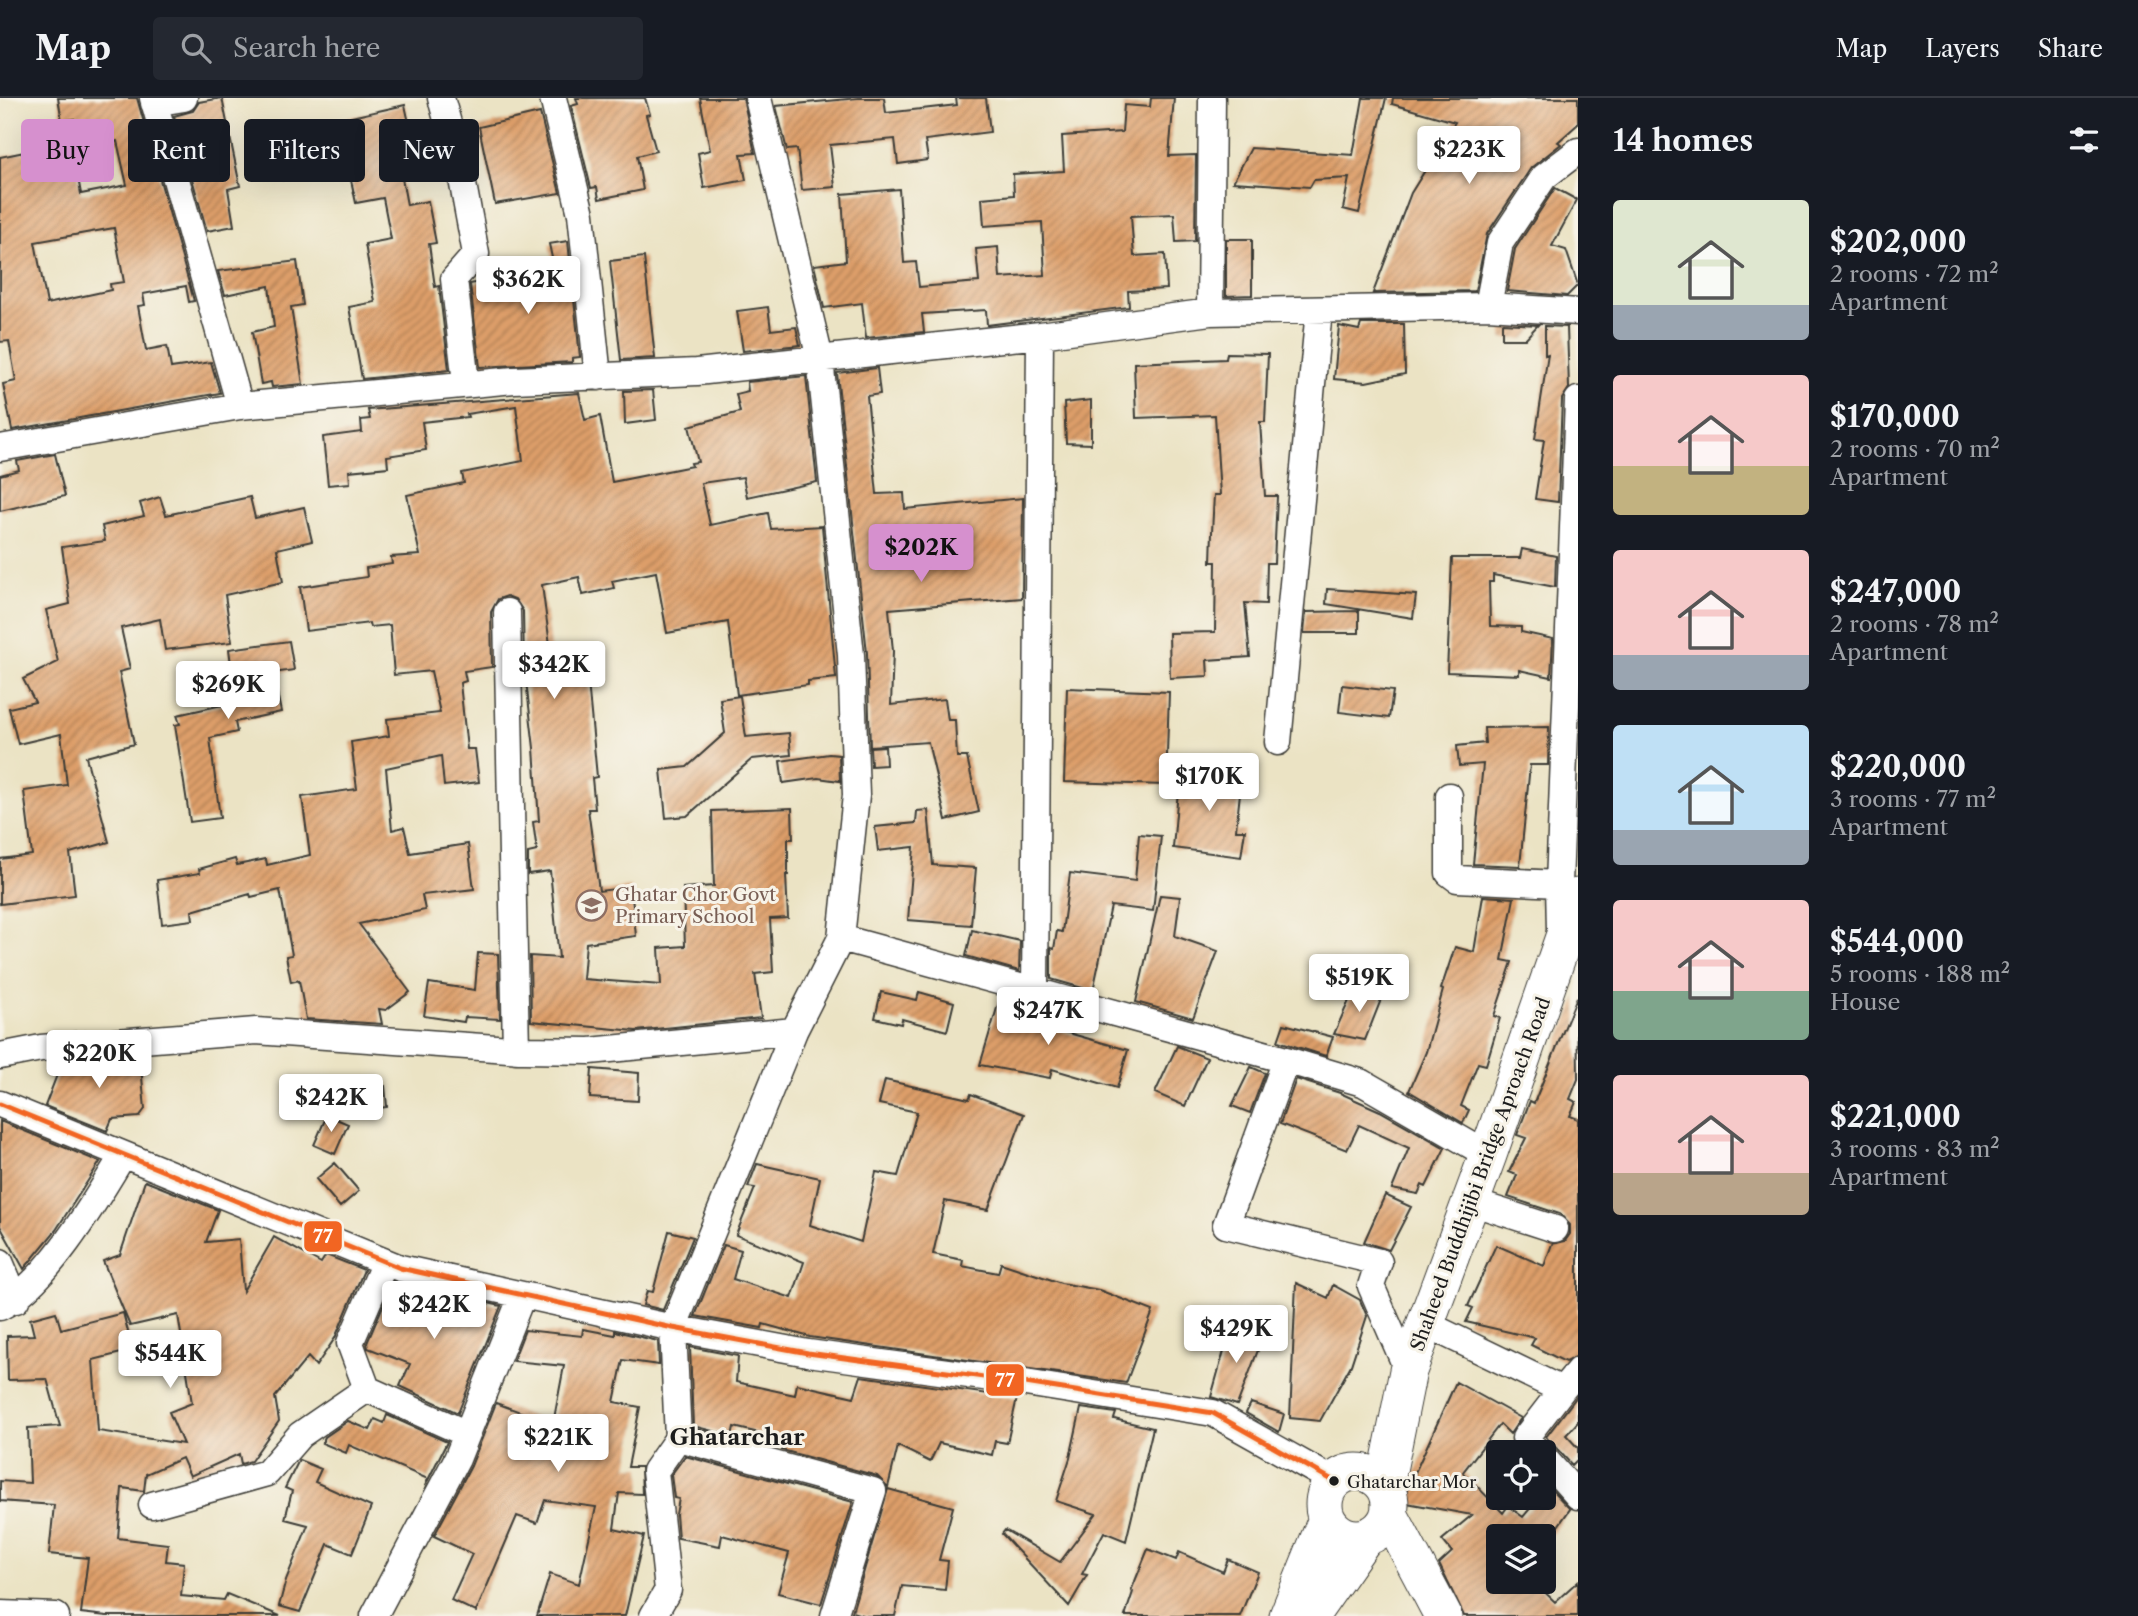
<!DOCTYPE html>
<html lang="en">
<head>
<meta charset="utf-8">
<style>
	body { margin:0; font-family:"Libre Caslon Text",serif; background:#242831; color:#f1f3f6; height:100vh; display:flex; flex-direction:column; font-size:26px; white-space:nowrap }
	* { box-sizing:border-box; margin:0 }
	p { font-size:23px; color:#9ea1a6 }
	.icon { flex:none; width:38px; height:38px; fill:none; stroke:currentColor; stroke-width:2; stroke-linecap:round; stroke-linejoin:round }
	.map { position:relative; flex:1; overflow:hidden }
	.details { display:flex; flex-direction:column; background:#171b24; width:560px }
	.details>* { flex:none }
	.hud { position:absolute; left:21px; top:21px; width:665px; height:63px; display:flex; gap:14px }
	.buttons { position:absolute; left:1486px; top:1342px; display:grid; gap:14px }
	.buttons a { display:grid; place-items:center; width:70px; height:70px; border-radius:7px; background:#171b24; box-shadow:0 7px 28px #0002; font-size:35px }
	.price { position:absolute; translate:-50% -60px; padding:0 16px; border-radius:7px; background:#fff; color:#222; font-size:23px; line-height:46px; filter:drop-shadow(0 2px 4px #0008) }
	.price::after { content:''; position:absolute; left:50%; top:42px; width:21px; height:16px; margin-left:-10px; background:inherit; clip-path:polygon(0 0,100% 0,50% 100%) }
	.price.selected { background:#d690ce; color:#111 }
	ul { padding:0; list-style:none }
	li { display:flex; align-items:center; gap:21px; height:175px; padding:0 35px }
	li span { display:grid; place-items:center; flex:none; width:196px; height:140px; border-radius:7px; color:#555 }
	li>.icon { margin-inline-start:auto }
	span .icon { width:84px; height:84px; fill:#fffc; stroke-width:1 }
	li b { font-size:30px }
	h2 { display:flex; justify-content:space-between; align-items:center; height:84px; padding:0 35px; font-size:30px }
	.chip { padding:0 24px; border-radius:7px; background:#171b24; box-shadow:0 7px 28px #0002; font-size:24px; line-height:63px }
	.chip.selected { background:#d690ce; color:#111 }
	header { display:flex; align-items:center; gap:42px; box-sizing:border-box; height:98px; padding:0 35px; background:#171b24; border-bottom:2px solid #363941 }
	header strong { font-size:33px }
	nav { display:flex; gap:38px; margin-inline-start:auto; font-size:24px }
	.search { width:490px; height:63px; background:#242831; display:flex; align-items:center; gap:18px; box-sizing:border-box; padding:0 24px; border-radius:7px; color:#9ea1a6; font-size:26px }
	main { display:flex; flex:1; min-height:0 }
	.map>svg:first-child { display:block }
</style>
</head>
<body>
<header>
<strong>Map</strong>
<div class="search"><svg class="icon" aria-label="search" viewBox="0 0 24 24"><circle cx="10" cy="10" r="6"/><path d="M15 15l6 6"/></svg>Search here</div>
<nav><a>Map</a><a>Layers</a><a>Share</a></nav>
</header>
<main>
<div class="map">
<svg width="1578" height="1518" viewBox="0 0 1578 1518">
	<defs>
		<pattern id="building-hatch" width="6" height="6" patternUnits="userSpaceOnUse" patternTransform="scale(1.75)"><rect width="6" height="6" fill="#dd9e69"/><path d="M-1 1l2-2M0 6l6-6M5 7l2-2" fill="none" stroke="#b28056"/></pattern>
	</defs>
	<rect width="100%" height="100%" fill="#f7f3e8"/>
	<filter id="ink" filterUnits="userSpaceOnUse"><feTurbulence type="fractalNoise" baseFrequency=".0143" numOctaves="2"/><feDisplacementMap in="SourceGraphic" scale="14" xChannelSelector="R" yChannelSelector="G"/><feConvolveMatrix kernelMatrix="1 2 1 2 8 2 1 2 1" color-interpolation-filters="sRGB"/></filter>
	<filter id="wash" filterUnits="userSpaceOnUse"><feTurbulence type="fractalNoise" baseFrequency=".00686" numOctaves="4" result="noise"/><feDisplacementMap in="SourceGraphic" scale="28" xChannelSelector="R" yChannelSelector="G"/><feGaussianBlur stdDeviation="1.57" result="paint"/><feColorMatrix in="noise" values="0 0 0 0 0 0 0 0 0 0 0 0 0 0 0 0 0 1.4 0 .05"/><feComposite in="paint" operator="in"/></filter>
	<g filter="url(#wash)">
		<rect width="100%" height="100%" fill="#ebe3c4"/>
		<g id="blocks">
			<path fill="url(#building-hatch)" fill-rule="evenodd" d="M58,0H137L194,203L189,204L186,188L143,196L145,207L138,208L146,252L167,248L171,270L211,264L220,295L12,332L3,286L16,283L9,243L0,244V59L39,51L44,75L76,69L81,96L127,87L117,43L84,53L74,21L62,23ZM114,130L124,184L110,186L111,192L47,206L35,144Z
				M222,0L240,88L228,91L234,128L207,133L174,18L193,13L199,4Z
				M576,0H645L650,16L646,17L656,53L637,58L643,92L599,101L597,89L591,90L571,8L578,6Z
				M700,0H743L755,55L741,56L746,82L704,90L698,55L710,52Z
				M858,0H884L886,15L957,7L956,0H986L990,34L925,42L928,62L898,66L895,41L830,47L835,89L802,92L797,51L787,52L776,8Z
				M1151,0H1174L1169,58L1196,57L1195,143L1176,144L1174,116L1131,118L1134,158L1165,156L1167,191L1128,193L1129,209L987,227L986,212L922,216L924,234L866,240L862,205L824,210L814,167L846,163L842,96L899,91L904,165L916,164L919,189L979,184L976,151L998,149L1000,180L1045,177L1042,124L984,128L982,100L1014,97L1013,76L1064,73L1062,38L1122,34L1124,7L1150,9Z
				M1363,0H1386L1359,115L1343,111L1349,80L1314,82L1310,89L1233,84L1251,50L1353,57Z
				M1393,0H1578V26L1558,44L1561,46L1531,70L1487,136L1475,193L1373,195L1411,95L1455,24L1392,6Z
				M405,7L416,56L398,59L407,107L428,103L436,145L429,146L435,189L439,188L449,272L362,281L349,209L375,204L365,146L391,141L383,100L356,105L338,22Z
				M540,15L560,95L495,106L479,29Z
				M295,42L303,78L283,82L275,47Z
				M1555,90L1577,102L1552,148L1566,152L1578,187L1567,198L1507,193L1515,151Z
				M1226,141H1252V197L1226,198Z
				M568,143L580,259L572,260V264L480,269L470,186L554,169L549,146Z
				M644,159L655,260L621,262L610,163Z
				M297,163L303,207L291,209L303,286L272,289L271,284L261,286L252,234L274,229L269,188L225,197L218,173Z
				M768,209L771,232L796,229L800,247L743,253L737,213Z
				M1502,225L1538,227L1525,241H1502Z
				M1361,226H1404L1405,276L1366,284L1334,281L1339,228L1359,232Z
				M1545,228L1567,229L1569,290L1562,301L1558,404L1535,401L1544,342L1535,341L1548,256L1545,257Z
				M1227,255L1268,256L1265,324H1260L1265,398H1277L1274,465H1267L1266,506L1245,505L1250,559L1207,562L1208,578L1170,580L1169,535L1215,534L1216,464H1211L1212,434L1214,397H1220L1215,317L1136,320L1134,265L1226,261Z
				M877,270L880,296L867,298L877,396L904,395L905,411L1023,400L1022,500L889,511L893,553L891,607L945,601L948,622H955L957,659H967L979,714L946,722L928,644L870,648L867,555L837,275Z
				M806,278L817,384L747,399L743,379L701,385L710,427L768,415L771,431L822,428L836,580L808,583V587L737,597L728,524L667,535L656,474L612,483L614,490L583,497L579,479L542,487L554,577L587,573L597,679L592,680L595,711H588L599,793L631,789L636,838L586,845L583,881L661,887L659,850L685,848L683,790L714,788L712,713L792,710L793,741H788V777H786L788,820L770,821L773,874L755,876L761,920L636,933L531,923L530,858L559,860L550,773L528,776V755L537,753L533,724L539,723L534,650L524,566L523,513L515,501L507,498L498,501L491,514L492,569L464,573L466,583L460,585L467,651H475L479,684L444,688L441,658L386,670L392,732L404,729L410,755L468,746L474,791L422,797L425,812L359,826L410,894L386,912L379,911L382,926L306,921L299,882L291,884L286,858L292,857L280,792L251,799L250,796L192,813L193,822L162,826L157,782L200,775L199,771L235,761L237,767L266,761L267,767L310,757L302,699L357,691L351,644L389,638L387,621L440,615L431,573L394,577L390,527L370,529L369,525L306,533L300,489L367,479L366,470L392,466L391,459L420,457L407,397L464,385L462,375L523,363L516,308L467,316L468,319L422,324L426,352L387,358L388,369L349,373L350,385L328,387L323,339L362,334L361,322L370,321L368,312L579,295L585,322L600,318L612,384L692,368L691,365L698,364L689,328L740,314L736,296L748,293L747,284Z
				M653,292L656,322L625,326L624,293Z
				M1091,302V346L1066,345L1064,305Z
				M55,356L65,398L0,413V377L19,372L17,363Z
				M160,399L166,417L250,399L255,420L304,409L312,443L277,451L283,484L225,497L232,544L165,552L160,521L121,530L130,571L119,574L134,646L86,659L109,744L70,755L75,797L0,806V761L32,757L24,693L67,687L61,636L18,646L9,610L35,604L23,581L58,564L46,512L70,506L62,449L105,443L102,428L144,418L140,405Z
				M1522,451L1556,458L1555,489L1493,477V484H1489L1490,528L1521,529V534L1553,541L1551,579L1519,572V577L1447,574L1452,460H1520Z
				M1327,491L1416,497L1413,520L1326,506Z
				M1359,513V535H1304L1306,514Z
				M289,543L294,572L273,575L281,614L235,624L237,634L210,640L220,720L190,724L175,627L180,626L177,617L236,604L229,551Z
				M1342,587L1393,593L1389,620L1339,614Z
				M1067,590L1169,594L1166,687L1064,684Z
				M740,598L746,639L789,635L791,657L752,661L687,718L666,720L661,672L687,669L725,635L720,601Z
				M1549,629L1548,667H1530L1520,768L1473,766L1483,666L1459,668L1457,648L1485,645L1484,630Z
				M885,648L886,667L871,668L870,649Z
				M829,656L839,657L840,683L818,680L783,685L780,663Z
				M1180,670L1242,677L1236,732H1245L1241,759L1173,750Z
				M928,712L933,767L976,770L971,827L908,822L914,749L878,753L875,729L916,725L917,713Z
				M1139,736L1161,738L1153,813L1111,808L1093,893L1051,881V850L1054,851L1057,833L1062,834L1070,775L1135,783Z
				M1160,797L1180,799L1175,838L1218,853L1193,920L1136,904Z
				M1483,798L1514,800L1502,862L1512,864L1494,918L1500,920L1486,967L1478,965L1461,1008L1469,1012L1463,1025L1409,993L1426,954L1443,892L1441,891L1455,849L1474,854Z
				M972,832L1020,843L1019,873L966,858Z
				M478,855L498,856L500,921L465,919L464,924L424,918L429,885L475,892Z
				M1356,887L1382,899L1365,942L1334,936Z
				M881,894L917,902L919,894L954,904L947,933L902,921L901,926L875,920Z
				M1577,899L1578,981L1570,1001L1576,1004L1570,1018L1578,1021V1258L1565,1264L1531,1247L1535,1240L1466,1224L1473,1210L1468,1208L1496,1147L1544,1168L1552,1146L1565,1143L1570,1136V1127L1560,1116L1508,1099L1517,1077L1509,1074L1526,1040L1517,1037L1530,1003L1534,1005Z
				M1000,900L1061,917L1058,932L1128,952L1117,990L1052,971L1050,980L980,967Z
				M1284,926L1333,939L1326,958L1278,943Z
				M1177,948L1207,960L1185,1008L1155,995Z
				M140,958L145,1011L139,1019L112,1021L107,1033L45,1008L62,964Z
				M1251,969L1265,975L1250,1015L1232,1008Z
				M592,971L639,975L638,1003L590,1000Z
				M1296,981L1340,995L1380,1013L1445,1050L1426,1089L1422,1087L1418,1096L1392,1091L1409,1050L1359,1027L1347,1052L1280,1026Z
				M885,982L969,1001L971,996L1024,1016L988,1112L945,1103L933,1156L963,1162L962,1168L998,1175L1001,1165L1061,1185L1099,1192L1153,1213L1126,1285L810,1239L763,1226L762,1230L695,1218L724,1147L741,1152L733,1181L792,1200L804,1164L736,1137L755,1090L748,1089L757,1066L820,1080L810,1127L861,1144L876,1074L898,1078L917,1014L879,1006Z
				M385,988L387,1009L357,1013L354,991Z
				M327,1017L348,1026L335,1056L314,1047Z
				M0,1023L100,1064L56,1132L24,1171L0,1128Z
				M335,1065L359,1093L340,1109L316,1081Z
				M145,1083L218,1112L206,1144L239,1141L243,1193L274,1139L321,1165L326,1157L364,1172L335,1240L316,1268L308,1259L275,1299L279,1323L251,1363L241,1366L239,1356L190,1378L182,1360L146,1376L144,1393L122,1390L118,1440L168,1446L166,1463L184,1465L181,1498L224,1502L227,1496L280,1518H107L81,1515L88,1460L49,1456L54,1407L0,1403V1383L30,1385L28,1330L60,1328L47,1281L8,1282L7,1238L34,1237L30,1221L56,1214L61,1231L123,1215L133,1252L93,1262L98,1333L183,1346L169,1314L192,1305L178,1217L130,1228L103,1163L120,1157Z
				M1385,1097L1411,1109L1389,1152L1364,1144Z
				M669,1133L693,1139L663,1212L643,1207L647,1193L653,1194Z
				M393,1184L413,1193L408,1188L453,1198L478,1208L479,1203L501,1208L458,1315L400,1288L410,1266L368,1250L367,1245Z
				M1296,1185L1328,1200L1333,1187L1360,1202L1367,1218L1351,1267L1320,1323L1290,1320Z
				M1231,1228L1263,1239L1237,1307L1211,1299Z
				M583,1231L615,1237V1233L658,1243L659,1267L623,1262L614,1304L640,1309L628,1369H641L642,1396L619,1395L614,1431L644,1438L625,1518H537L550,1476L579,1486L596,1409L545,1402L537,1425L517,1418L476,1514L451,1502L472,1456L434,1438L471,1368L496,1305L553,1326L564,1268L513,1263L525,1232L582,1238Z
				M690,1249L738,1258L736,1284L795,1297L797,1286L854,1299L861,1278L1017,1300L1007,1345L995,1343L992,1357L939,1345L930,1364L898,1348L888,1389L877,1378L782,1352L784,1341L734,1329L732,1338L693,1328Z
				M1456,1284L1521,1320L1510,1336L1500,1326L1463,1374L1503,1415L1508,1408L1523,1419L1539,1400H1544L1549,1389L1570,1411L1551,1438H1498V1484H1534L1555,1504L1578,1483V1518H1464L1439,1466L1452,1454L1442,1442L1472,1417L1407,1405L1403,1401Z
				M1578,1297V1324L1566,1337L1578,1350V1361L1572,1367L1546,1339Z
				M1251,1305L1284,1316L1279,1334L1246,1315Z
				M1081,1310L1116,1315L1114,1321L1153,1330L1126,1443L1104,1434L1082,1476L1087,1477L1069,1508L1002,1436L1005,1432L1060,1464L1096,1416L1056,1403L1070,1360Z
				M387,1317L447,1344L425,1388L428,1381L349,1347L346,1355L322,1345L325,1339L348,1323L370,1332L375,1321L384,1325Z
				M685,1358L853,1404L821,1506L778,1495L789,1455L722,1437L720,1448L678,1440L676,1416L679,1401L674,1400L671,1377Z
				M299,1362L321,1371L315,1384L371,1409L352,1456L328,1446L300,1514L279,1508L286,1482L308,1427L285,1421L292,1393L285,1390Z
				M888,1391L953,1409L939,1462L948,1463L945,1492L902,1488L895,1518H865L852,1514Z
				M1148,1451L1176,1462L1179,1454L1223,1474L1228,1461L1258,1474L1240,1518H1125L1133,1494L1131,1493Z"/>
		</g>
	</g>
	<g filter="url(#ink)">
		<use href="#blocks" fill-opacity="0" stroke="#3b3a35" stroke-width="2"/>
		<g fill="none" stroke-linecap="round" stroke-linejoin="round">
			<defs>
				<path id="street" d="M153,0L240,308
					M441,0L459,65L476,156L454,181L466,285
					M553,0L581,116L598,279
					M154,5L184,0
					M1488,208L1500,145L1544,79L1578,53
					M1210,214L1212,0
					M0,350L240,308L514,282L697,274L1040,237L1210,214L1488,208L1578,214
					M507,514L516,952
					M1278,644L1319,212
					M1449,698V775L1457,781L1559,786
					M1560,833L1559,786L1578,302
					M841,840L1286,962L1226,1127L1379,1164L1371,1188L1408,1273
					M1035,893L1040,237
					M0,958L41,950L256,933L523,952L590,953L794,933
					M1286,962L1363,985L1488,1057
					M0,1006L400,1170L673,1230L808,1255L1013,1283L1213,1315L1334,1383
					M1471,1104L1555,1131
					M0,1164L16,1202
					M385,1164L350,1245L367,1291L467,1336
					M0,1209C46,1187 96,1102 123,1057
					M1426,1226L1562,1292L1578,1273
					M678,1340L873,1393L834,1518
					M1538,1354L1525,1340L1562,1292
					M1544,1360L1578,1398
					M152,1407L267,1375L300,1337L367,1291
					M0,1516L56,1518
					M374,1518L457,1361L522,1198
					M653,1518L668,1492L655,1373L678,1340L673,1230L794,933L841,840L856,697L851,557L820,261L758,0"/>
				<path id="secondary" d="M1324 1407a33 33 0 1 1 66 0a33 33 0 1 1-66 0Z
					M1385,1387L1408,1273L1488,1057L1578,799
					M1389,1416L1443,1518
					M1288,1518L1327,1421
					M1310,1518L1365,1439"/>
			</defs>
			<use href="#street" stroke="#3b3a35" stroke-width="29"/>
			<use href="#secondary" stroke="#3b3a35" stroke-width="39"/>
			<use href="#street" stroke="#fff" stroke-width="26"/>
			<use href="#secondary" stroke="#fff" stroke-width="37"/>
			<defs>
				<path id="bus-1" d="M0,1006L400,1170L673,1230L808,1255L1013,1283L1213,1315L1334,1383"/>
			</defs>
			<use href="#bus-1" stroke="#f7f3e8" stroke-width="10"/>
			<use href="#bus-1" stroke="#f26522" stroke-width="5"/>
		</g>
	</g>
	<defs>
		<symbol id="school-ring" viewBox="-11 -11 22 22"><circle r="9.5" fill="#f7f3e8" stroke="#8d6e63" stroke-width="1.5"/><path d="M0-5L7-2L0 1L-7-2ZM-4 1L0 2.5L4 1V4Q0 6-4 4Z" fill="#8d6e63"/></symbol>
	</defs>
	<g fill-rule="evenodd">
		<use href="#school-ring" x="574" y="790" width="35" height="35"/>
	</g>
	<circle fill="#1c1c1c" stroke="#f7f3e8" stroke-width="2.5" cx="1334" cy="1383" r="6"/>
	<g text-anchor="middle" stroke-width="6" stroke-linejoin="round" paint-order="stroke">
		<g font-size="17" fill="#1c1c1c" stroke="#f7f3e8" text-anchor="start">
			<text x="1347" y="1390">Ghatarchar Mor</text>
		</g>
		<g font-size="19" fill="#785e54" stroke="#f7f3e8" text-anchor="start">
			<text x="615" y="803">Ghatar Chor Govt<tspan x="615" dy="22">Primary School</tspan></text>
		</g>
		<g font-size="19" fill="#1c1c1c" stroke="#f7f3e8">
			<text transform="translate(1480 1076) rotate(-70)" y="7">Shaheed Buddhijibi Bridge Aproach Road</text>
		</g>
		<g font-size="23" font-weight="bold" fill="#1c1c1c" stroke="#f7f3e8">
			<text x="737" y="1347">Ghatarchar</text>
		</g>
	</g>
	<g stroke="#f7f3e8" stroke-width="2.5">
		<rect x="303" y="1122" width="40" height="33" rx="7" fill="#f26522"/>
		<rect x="985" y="1265" width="40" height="34" rx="7" fill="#f26522"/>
	</g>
	<g font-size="19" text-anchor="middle" font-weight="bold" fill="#fff">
		<text x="323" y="1145">77</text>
		<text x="1005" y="1289">77</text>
	</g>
</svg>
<div class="buttons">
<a><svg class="icon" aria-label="locate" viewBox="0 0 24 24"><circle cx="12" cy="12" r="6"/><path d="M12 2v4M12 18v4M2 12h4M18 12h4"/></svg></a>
<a><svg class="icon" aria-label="layers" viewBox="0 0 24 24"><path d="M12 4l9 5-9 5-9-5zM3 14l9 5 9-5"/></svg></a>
</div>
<b class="price" style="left:1469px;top:88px">$223K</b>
<b class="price" style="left:528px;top:218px">$362K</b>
<b class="price selected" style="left:921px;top:486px">$202K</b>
<b class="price" style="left:554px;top:603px">$342K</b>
<b class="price" style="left:228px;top:623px">$269K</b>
<b class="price" style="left:1209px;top:715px">$170K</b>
<b class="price" style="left:1359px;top:916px">$519K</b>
<b class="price" style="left:1048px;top:949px">$247K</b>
<b class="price" style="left:99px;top:992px">$220K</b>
<b class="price" style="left:331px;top:1036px">$242K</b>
<b class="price" style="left:434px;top:1243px">$242K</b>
<b class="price" style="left:1236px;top:1267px">$429K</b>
<b class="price" style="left:170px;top:1292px">$544K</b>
<b class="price" style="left:558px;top:1376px">$221K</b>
<div class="hud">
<a class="chip selected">Buy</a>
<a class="chip">Rent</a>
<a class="chip">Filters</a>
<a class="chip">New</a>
</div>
</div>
<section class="details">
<h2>14 homes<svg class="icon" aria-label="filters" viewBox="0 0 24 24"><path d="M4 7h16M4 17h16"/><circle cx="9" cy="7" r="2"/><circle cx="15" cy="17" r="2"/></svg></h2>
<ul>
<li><span style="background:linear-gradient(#dfe7d0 75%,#9aa5b1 0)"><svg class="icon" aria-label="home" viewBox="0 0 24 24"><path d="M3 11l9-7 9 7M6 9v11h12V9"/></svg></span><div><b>$202,000</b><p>2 rooms · 72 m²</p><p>Apartment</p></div></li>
<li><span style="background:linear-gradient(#f6c9c9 65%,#c2b280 0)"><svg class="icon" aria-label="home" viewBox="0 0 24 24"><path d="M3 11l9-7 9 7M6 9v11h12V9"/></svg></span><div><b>$170,000</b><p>2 rooms · 70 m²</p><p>Apartment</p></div></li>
<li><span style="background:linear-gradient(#f6c9c9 75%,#9aa5b1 0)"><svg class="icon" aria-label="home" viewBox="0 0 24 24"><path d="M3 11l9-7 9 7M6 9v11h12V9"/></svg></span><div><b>$247,000</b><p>2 rooms · 78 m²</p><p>Apartment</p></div></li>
<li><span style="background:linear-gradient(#bfe0f5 75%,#9aa5b1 0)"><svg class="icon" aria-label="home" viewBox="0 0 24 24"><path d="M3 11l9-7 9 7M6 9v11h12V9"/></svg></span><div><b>$220,000</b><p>3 rooms · 77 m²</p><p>Apartment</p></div></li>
<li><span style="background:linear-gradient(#f6c9c9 65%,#7fa58c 0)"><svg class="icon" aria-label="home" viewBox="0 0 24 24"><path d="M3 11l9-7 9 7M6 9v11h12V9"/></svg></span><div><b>$544,000</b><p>5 rooms · 188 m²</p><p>House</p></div></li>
<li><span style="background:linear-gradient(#f6c9c9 70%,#b9a48a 0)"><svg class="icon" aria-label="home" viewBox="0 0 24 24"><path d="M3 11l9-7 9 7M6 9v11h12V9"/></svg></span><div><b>$221,000</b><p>3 rooms · 83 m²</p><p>Apartment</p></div></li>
</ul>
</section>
</main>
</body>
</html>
